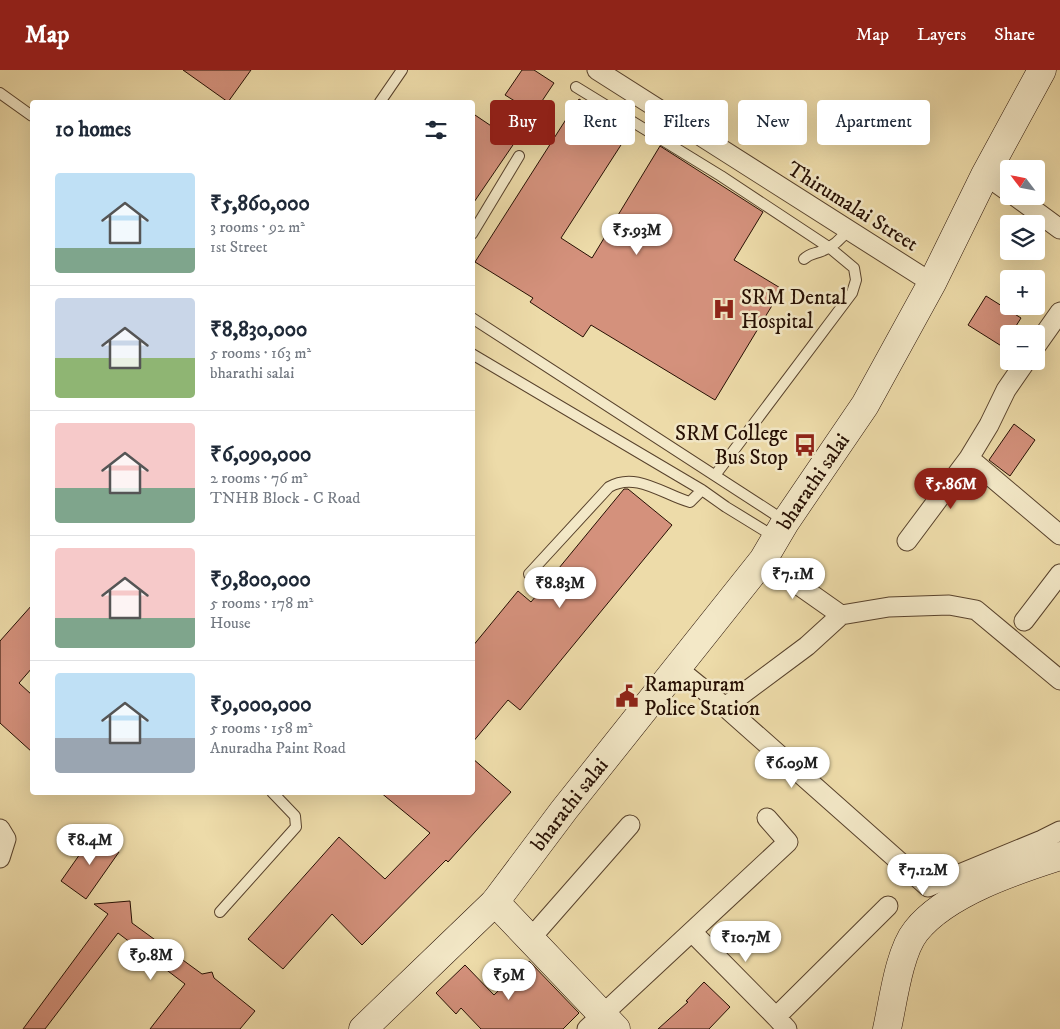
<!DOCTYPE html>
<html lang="en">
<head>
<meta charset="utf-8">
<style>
	body { margin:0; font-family:"IM FELL DW Pica",serif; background:#f2f2f3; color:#1f2937; height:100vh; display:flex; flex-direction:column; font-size:19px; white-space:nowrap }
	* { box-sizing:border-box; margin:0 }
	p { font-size:16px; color:#747a83 }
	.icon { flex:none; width:28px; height:28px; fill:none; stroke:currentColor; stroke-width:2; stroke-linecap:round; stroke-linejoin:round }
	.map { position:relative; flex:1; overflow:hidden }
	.panel { position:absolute; left:30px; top:30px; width:445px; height:695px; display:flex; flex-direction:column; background:#fff; border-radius:5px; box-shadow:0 5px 20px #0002 }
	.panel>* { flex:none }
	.banner { position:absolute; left:490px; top:30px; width:475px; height:45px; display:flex; gap:10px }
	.needle { width:32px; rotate:302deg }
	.tools { position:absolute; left:1000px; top:90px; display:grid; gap:10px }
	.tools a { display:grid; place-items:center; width:45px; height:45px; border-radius:5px; background:#fff; box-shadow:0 5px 20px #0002; font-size:25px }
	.price { position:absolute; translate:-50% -42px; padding:0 11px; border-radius:18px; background:#fff; color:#222; font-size:16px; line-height:32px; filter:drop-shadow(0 1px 2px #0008) }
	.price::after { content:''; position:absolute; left:50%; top:30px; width:15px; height:11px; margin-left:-8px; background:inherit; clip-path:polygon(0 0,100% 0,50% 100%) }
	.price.on { background:#8f2418; color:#fff }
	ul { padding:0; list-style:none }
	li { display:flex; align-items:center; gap:15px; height:125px; padding:0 25px }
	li+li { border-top:1px solid #e0e1e3 }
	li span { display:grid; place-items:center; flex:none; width:140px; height:100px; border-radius:5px; color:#555 }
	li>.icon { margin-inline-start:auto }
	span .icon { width:60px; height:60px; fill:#fffc; stroke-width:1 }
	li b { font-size:21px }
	h2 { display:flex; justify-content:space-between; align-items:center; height:60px; padding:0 25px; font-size:21px }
	.pill { padding:0 18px; border-radius:5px; background:#fff; box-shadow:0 5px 20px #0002; font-size:18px; line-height:45px }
	.pill.on { background:#8f2418; color:#fff }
	header { display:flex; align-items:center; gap:30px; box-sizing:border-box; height:70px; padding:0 25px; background:#8f2418; color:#fff }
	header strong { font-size:24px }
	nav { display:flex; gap:28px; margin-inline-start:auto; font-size:18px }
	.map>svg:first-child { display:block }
</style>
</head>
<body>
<header>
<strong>Map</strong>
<nav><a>Map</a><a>Layers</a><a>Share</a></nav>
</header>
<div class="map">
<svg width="1060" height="959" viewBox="0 0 1060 959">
	<rect width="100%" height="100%" fill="#eddba9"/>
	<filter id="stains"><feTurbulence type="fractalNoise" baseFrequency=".004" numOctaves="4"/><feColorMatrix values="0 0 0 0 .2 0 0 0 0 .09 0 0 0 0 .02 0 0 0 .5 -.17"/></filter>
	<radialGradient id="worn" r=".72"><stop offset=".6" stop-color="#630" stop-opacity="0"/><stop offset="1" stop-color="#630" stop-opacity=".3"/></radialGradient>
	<path fill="#d4917c" stroke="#260f03" d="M183,0H251L228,32Z
		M522,0H534L554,13L534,43L505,25Z
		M579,29L630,61L561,168L592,188L660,76L763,142L734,190L782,219L715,330L591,255L583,267L530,232L533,228L475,192Z
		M472,43L515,72L472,135Z
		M986,226L1021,248L1011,264H1009V268L1003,277L968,255Z
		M1014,354L1035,370L1010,406L989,390Z
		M624,419H628L672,455L520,640L508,630L472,673V577L518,521L531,532Z
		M32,535V598L19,613L32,625V682L0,653V571Z
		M472,688L511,722L448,792L446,790L362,875L332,844L283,899L248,869L339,767L385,809L430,763L380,722H472Z
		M94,764L119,782L86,829L61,811Z
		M130,831L132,853L202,904L212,902L214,908L255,941L240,959H150L185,914L118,863L45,959H23L108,844L94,834Z
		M529,891L579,943L563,959H481L461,938L456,944L436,923L465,895L494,925Z
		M704,912L730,937L709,959H658L688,932L686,931Z"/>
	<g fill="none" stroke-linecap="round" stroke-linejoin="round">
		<defs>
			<path id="lane" d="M576,17L721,106L830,178L854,198L856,210L852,223L716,404
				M0,23L32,46
				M380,32L402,0
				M472,164L519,86
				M804,189C809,184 813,184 819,182C831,178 841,170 848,159
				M472,248L785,451
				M472,284L702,420L726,437L775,467
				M529,504L609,417C636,401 664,425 690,432L702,420
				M220,842L296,757L295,746L272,722"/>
			<path id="street" d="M597,0L932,213
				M985,105L1009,122
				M1015,126L1060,159
				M1036,276L1060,242
				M1026,291L1006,320L989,355L969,388L1060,465
				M907,471L969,388
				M763,490L841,545
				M1024,551L1060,504
				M677,598L725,637L928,817L1042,770L1060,761
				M725,637L807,576L841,545L889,537L949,535L976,540L1060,610
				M0,759L6,769L0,788
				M692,862L776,947
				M530,869L630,755
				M587,959L788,772L767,748
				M787,959L776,947L888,836"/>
			<g id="secondary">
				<path d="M495,832L616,959"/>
				<path id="s1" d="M363,959L495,832L564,740L763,490L786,451L865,335L932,213L985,105L1042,0"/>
				<path d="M887,959C893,932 899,882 916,861C946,823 1016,800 1060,786"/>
			</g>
		</defs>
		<use href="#lane" stroke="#58422c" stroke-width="12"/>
		<use href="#street" stroke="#58422c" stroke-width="21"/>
		<use href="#secondary" stroke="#260f03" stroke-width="29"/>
		<use href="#lane" stroke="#f3e8c7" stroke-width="10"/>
		<use href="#street" stroke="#f3e8c7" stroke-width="19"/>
		<use href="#secondary" stroke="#f3e8c7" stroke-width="28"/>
	</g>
	<defs>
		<symbol id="hospital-bare" viewBox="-9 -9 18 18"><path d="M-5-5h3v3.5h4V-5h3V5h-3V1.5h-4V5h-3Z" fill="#8f2418" stroke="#f3e8c7" stroke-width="2.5" paint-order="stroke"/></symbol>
		<symbol id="bus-bare" viewBox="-9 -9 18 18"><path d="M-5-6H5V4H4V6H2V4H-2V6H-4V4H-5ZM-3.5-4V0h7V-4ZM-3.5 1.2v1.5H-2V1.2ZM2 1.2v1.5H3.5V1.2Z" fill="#8f2418" stroke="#f3e8c7" stroke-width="2.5" paint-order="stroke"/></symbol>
		<symbol id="civic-bare" viewBox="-9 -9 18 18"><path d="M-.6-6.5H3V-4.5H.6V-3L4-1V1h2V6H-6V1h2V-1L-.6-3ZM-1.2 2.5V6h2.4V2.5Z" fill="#8f2418" stroke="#f3e8c7" stroke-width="2.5" paint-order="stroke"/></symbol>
	</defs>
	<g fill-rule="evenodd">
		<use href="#hospital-bare" x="708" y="223" width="32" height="32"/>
		<use href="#bus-bare" x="789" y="359" width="32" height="32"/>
		<use href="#civic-bare" x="611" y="610" width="32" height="32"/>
	</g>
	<g text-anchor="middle" stroke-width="5" stroke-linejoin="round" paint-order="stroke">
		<g font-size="21" fill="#260f03" stroke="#f3e8c7">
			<text transform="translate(853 136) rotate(32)" y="7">Thirumalai Street</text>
			<text dy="7" stroke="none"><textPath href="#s1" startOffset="711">bharathi salai</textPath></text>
			<text dy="7" stroke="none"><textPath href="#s1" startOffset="306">bharathi salai</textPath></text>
		</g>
		<g font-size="21" fill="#260f03" stroke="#f3e8c7" text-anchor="start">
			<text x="741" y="234">SRM Dental<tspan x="741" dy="24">Hospital</tspan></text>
			<text x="788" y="370" text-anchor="end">SRM College<tspan x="788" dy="24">Bus Stop</tspan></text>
			<text x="644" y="621">Ramapuram<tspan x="644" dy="24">Police Station</tspan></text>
		</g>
	</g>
	<rect width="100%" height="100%" filter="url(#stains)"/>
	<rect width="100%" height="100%" fill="url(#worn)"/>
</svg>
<div class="tools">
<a><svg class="needle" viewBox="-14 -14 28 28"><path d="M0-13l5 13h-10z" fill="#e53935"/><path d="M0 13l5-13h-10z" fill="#747a83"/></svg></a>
<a><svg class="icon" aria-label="layers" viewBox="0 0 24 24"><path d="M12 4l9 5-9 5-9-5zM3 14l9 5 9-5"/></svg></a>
<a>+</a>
<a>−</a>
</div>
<b class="price" style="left:637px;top:186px">₹5.93M</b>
<b class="price on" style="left:951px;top:440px">₹5.86M</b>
<b class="price" style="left:793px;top:530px">₹7.1M</b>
<b class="price" style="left:560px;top:539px">₹8.83M</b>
<b class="price" style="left:792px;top:719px">₹6.09M</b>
<b class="price" style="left:90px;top:796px">₹8.4M</b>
<b class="price" style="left:923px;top:826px">₹7.12M</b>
<b class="price" style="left:746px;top:893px">₹10.7M</b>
<b class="price" style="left:151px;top:911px">₹9.8M</b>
<b class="price" style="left:509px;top:931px">₹9M</b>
<div class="banner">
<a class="pill on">Buy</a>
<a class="pill">Rent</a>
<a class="pill">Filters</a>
<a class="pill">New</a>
<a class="pill">Apartment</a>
</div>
<section class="panel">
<h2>10 homes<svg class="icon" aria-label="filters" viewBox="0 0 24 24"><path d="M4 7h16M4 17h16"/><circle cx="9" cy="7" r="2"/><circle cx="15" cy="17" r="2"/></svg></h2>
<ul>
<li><span style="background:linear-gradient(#bfe0f5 75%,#7fa58c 0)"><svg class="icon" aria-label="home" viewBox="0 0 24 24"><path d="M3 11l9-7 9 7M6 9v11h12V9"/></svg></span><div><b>₹5,860,000</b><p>3 rooms · 92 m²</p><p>1st Street</p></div></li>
<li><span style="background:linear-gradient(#c9d6e8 60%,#8fb573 0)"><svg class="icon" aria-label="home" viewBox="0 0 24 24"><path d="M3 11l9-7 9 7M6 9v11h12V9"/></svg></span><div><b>₹8,830,000</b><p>5 rooms · 163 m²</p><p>bharathi salai</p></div></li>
<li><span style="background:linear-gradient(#f6c9c9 65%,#7fa58c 0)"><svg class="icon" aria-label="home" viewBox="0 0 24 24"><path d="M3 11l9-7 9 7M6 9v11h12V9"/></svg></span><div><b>₹6,090,000</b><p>2 rooms · 76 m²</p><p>TNHB Block - C Road</p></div></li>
<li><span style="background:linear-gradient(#f6c9c9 70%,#7fa58c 0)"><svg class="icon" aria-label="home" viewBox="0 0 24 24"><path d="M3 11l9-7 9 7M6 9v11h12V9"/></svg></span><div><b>₹9,800,000</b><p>5 rooms · 178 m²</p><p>House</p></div></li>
<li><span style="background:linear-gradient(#bfe0f5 65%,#9aa5b1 0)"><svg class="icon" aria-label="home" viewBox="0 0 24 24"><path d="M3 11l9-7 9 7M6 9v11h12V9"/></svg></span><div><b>₹9,000,000</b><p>5 rooms · 158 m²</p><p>Anuradha Paint Road</p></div></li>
</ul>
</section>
</div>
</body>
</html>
